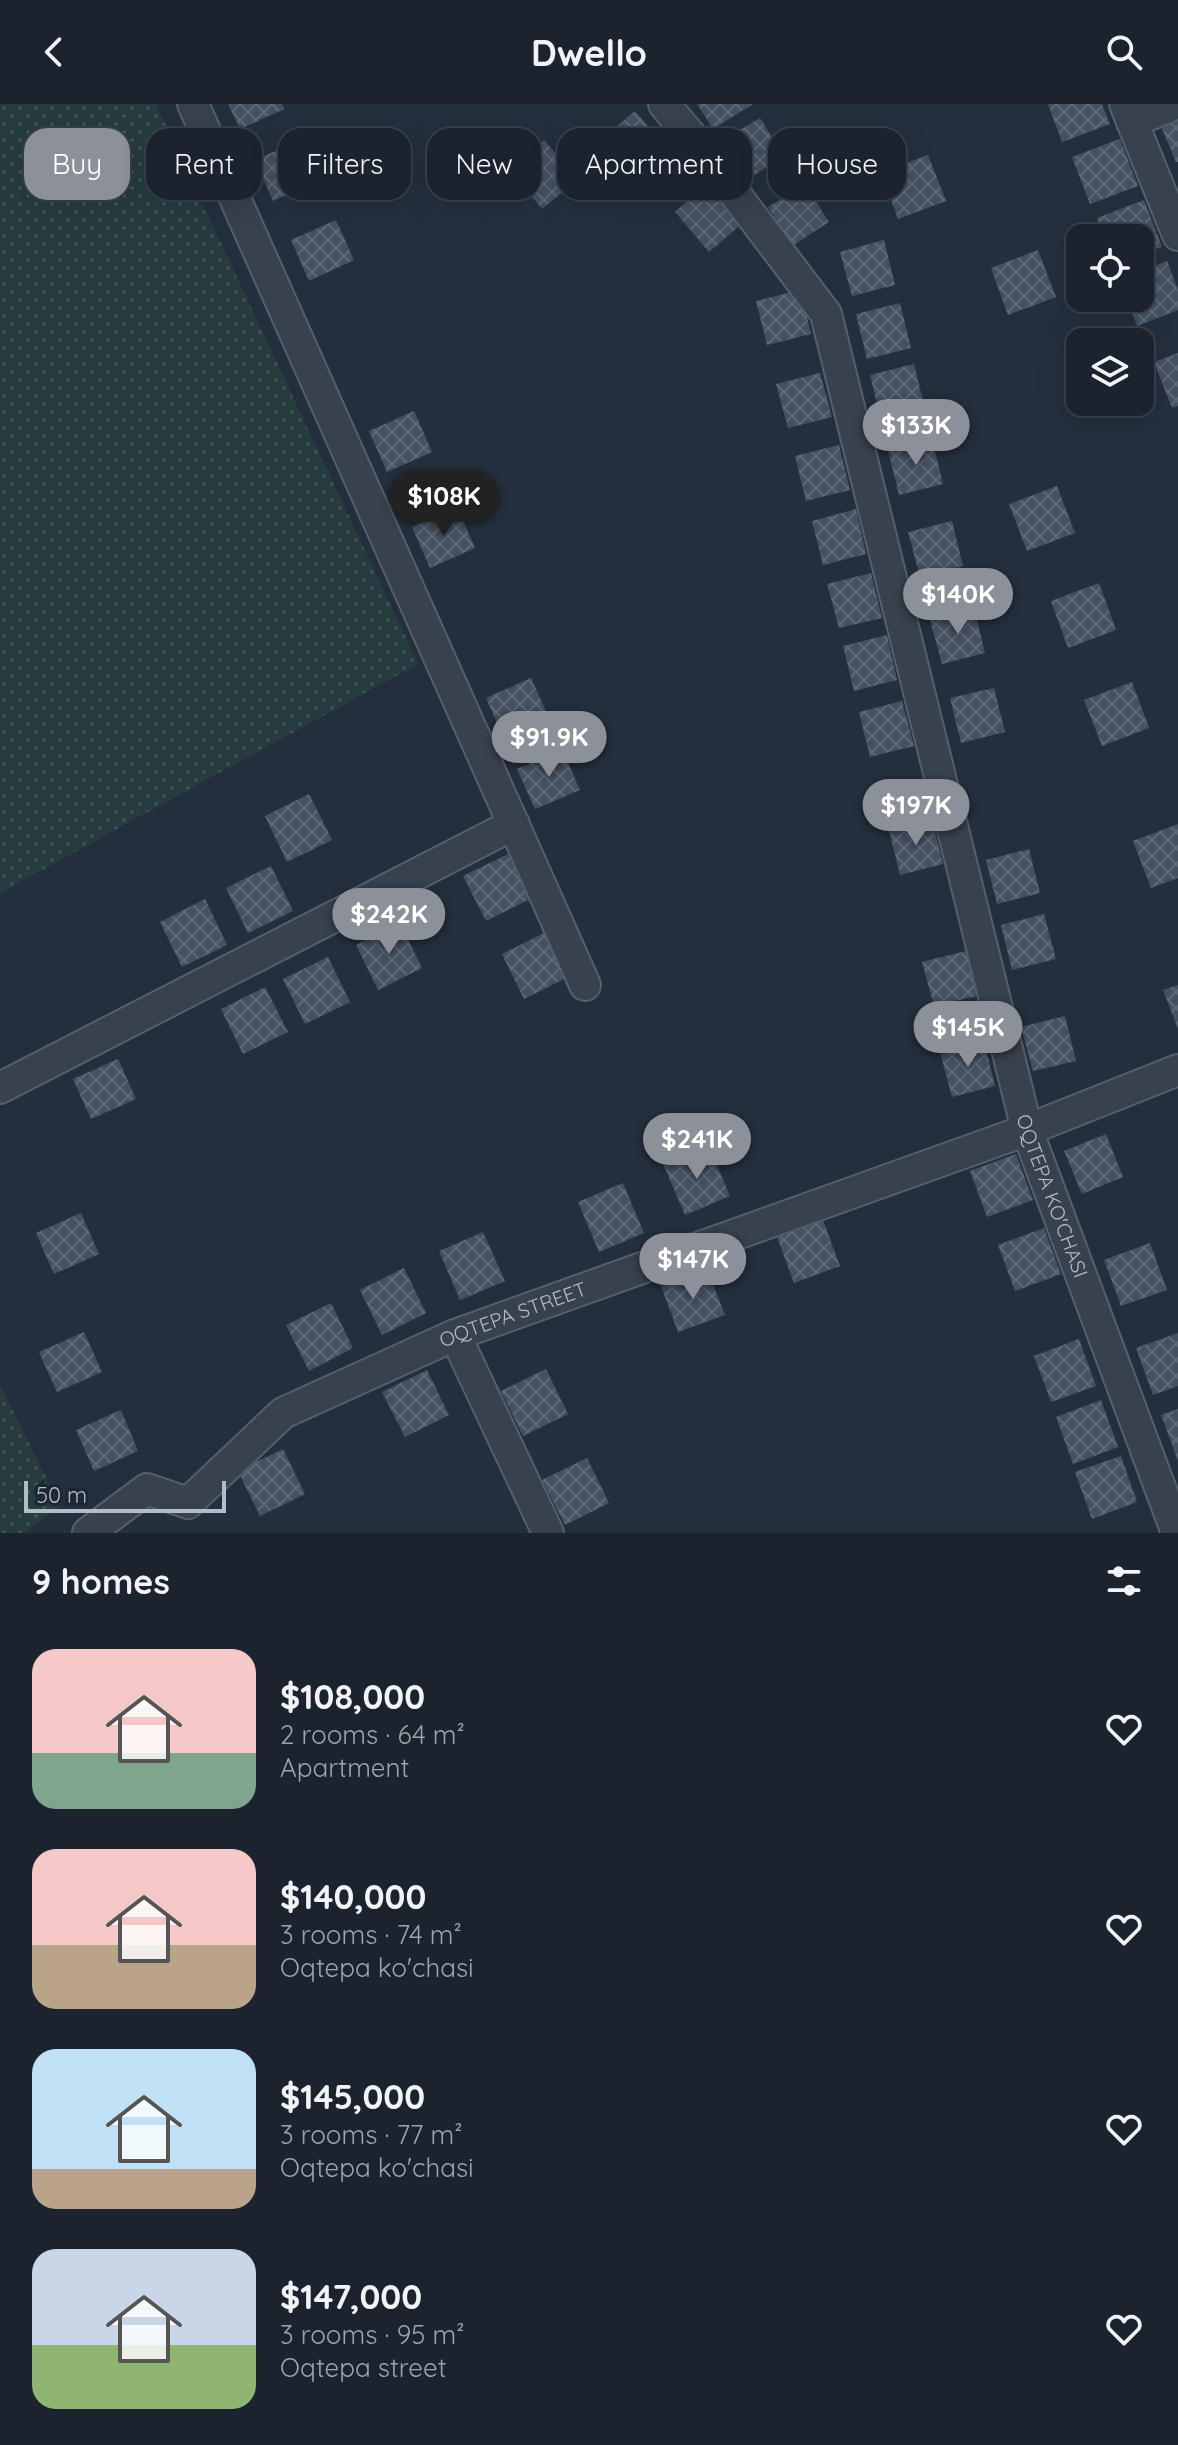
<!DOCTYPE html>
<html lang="en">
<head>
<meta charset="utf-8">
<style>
	body { margin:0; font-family:Quicksand,sans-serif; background:#242b36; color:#f1f3f6; height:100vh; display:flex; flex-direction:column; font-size:30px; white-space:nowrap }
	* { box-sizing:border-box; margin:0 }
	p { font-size:26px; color:#a0a4aa }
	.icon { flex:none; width:44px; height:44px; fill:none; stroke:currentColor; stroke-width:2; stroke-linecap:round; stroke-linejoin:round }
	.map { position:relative; height:1429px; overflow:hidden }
	.side { display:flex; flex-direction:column; background:#1b232e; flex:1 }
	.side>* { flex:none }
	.top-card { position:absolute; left:24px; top:24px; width:1130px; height:72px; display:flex; gap:16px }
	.controls { position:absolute; left:1066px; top:120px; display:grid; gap:16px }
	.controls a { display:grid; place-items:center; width:88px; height:88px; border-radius:16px; background:#1b232e; box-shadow:0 8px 32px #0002,0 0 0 2px #39404a; font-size:40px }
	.scale { position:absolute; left:24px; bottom:20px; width:202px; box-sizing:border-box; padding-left:8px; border:4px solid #b4bcc9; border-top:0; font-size:22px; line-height:28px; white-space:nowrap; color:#b4bcc9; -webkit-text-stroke:6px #1d2633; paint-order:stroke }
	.price { position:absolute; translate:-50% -68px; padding:0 18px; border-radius:28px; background:#8c9099; color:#fff; font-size:26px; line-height:52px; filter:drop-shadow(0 2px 4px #0008) }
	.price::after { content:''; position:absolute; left:50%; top:48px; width:24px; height:18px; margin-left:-12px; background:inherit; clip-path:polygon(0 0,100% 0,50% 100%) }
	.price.on { background:#222; color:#fff }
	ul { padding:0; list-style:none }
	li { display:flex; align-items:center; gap:24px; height:200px; padding:0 32px }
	li span { display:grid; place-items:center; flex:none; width:224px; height:160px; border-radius:24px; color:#555 }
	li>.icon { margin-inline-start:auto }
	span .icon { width:96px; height:96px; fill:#fffc; stroke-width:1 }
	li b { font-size:34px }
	h2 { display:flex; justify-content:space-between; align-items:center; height:96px; padding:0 32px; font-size:34px }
	.tag { padding:0 28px; border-radius:24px; background:#1b232e; box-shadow:0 8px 32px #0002,0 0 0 2px #39404a; font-size:28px; line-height:72px }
	.tag.on { background:#8c9099; color:#fff }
	header { display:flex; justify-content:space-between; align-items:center; height:104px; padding:0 32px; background:#1b232e; font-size:36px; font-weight:800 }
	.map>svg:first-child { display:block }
</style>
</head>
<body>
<header><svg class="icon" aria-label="back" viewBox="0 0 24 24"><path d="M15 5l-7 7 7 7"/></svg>Dwello<svg class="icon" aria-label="search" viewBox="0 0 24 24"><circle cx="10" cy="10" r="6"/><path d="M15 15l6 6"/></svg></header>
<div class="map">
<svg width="1178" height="1429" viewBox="0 0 1178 1429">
	<defs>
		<pattern id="grass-dots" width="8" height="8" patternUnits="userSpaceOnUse" patternTransform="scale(2)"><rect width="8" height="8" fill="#263c3f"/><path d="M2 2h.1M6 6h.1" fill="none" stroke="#435659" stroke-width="1.8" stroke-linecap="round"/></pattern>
		<pattern id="building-cross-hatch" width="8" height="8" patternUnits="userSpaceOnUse" patternTransform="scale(2)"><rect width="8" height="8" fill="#455162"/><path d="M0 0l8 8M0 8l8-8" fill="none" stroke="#5d6877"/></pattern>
	</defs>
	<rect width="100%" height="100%" fill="#242f3e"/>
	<path fill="url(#grass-dots)" d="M0,0H156L418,560L0,789Z
		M0,1281L60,1402L25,1429H0Z"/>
	<path fill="url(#building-cross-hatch)" d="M228,0H282L284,5L240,25Z
		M697,0H753L713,25Z
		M1048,0H1102L1110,20L1062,38Z
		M635,7L669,47L634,77L600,37Z
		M1178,7V58H1176L1158,15Z
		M760,14L784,52L747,76L722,37Z
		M1120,35L1138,82L1090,100L1072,53Z
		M300,36L318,77L273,97L255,56Z
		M544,36L578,75L542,105L509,66Z
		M928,51L946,97L898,115L881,69Z
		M711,78L744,118L709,148L675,108Z
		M805,80L829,118L792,142L768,103Z
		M1144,96L1162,143L1140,151V134H1104L1097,114Z
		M336,116L354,156L309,177L291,136Z
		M884,136L895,181L852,192L840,148Z
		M1038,146L1056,193L1008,211L991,164Z
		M1167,157L1178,186V206L1137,222L1127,194H1140V168Z
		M800,186L811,230L767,241L756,197Z
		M900,199L911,244L867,255L856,210Z
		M1178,249V302L1172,304L1154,258Z
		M914,260L925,305L881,316L870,271Z
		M820,269L832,313L788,324L776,280Z
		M414,307L432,348L387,368L369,327Z
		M932,335L943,380L899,391L888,346Z
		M839,341L850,386L806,397L795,352Z
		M1057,382L1075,429L1027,447L1009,400Z
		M457,403L475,444L430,464L412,423Z
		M856,405L866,450L823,461L812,417Z
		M952,417L963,462L920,473L908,428Z
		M871,469L882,514L839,524L827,480Z
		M1099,479L1116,526L1068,544L1051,497Z
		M974,504L985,549L942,560L930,516Z
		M887,531L897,576L854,587L843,542Z
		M531,574L549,614L504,634L486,594Z
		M1132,578L1149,624L1102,642L1084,596Z
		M994,584L1005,628L961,639L950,594Z
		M902,597L914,642L870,653L859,608Z
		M562,645L580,686L535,705L517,665Z
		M309,690L332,736L287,758L265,712Z
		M932,716L943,760L900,771L889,726Z
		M1178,720V774L1151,784L1133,737Z
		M1029,745L1040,789L997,800L986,756Z
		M508,750L530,795L486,817L463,772Z
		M271,762L293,807L248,829L226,784Z
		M205,795L227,841L182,863L160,818Z
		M1044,810L1056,855L1012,866L1001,821Z
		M400,819L422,864L378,886L356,841Z
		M546,828L568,873L524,895L502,850Z
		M966,847L977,892L934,902L922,858Z
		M328,853L350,898L305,920L283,875Z
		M1178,881V925L1163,886Z
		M265,883L288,928L243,950L221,905Z
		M1065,912L1076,957L1033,967L1021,923Z
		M984,937L995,982L952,993L940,948Z
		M118,955L136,995L91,1015L73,975Z
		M1106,1030L1123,1073L1082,1090L1064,1047Z
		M709,1043L730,1092L685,1111L664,1062Z
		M1016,1050L1033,1096L987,1113L970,1067Z
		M623,1079L644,1129L599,1148L578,1098Z
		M81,1109L99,1150L54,1170L36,1129Z
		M823,1116L840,1162L794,1179L777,1133Z
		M1044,1124L1061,1170L1015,1187L998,1141Z
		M483,1128L505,1177L460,1196L439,1147Z
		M1150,1139L1167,1186L1121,1202L1104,1156Z
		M404,1164L426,1209L382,1231L360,1186Z
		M707,1165L725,1211L678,1228L661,1182Z
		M331,1199L353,1244L309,1267L286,1221Z
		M84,1228L102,1268L57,1288L39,1248Z
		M1178,1229V1282L1153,1291L1136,1244Z
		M1079,1235L1096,1282L1051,1298L1034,1252Z
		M546,1265L568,1310L523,1332L501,1287Z
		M427,1266L449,1311L405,1333L382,1288Z
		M1101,1296L1118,1343L1073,1360L1056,1313Z
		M1178,1305V1357L1161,1311Z
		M121,1306L138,1347L94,1367L76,1326Z
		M283,1345L305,1390L260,1412L238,1367Z
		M1121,1352L1137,1398L1092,1415L1075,1368Z
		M587,1354L609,1399L565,1421L542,1376Z"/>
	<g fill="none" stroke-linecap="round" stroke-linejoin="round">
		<defs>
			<g id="street">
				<path d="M193,0L585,881"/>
				<path id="s1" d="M664,0L695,37L826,210L1027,1026L1177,1429"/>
				<path d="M1125,0L1178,131"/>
				<path d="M1132,18L1175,0"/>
				<path d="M0,984L514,720"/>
				<path d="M455,1231L548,1429"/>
				<path id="s2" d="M88,1429L147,1385L188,1399L283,1309L455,1231L1027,1026L1178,966"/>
			</g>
		</defs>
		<use href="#street" stroke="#565f6c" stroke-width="34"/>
		<use href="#street" stroke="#38414e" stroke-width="30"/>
	</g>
	<g text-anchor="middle" stroke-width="8" stroke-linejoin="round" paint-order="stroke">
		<g font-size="20" fill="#b4bcc9" stroke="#1d2633">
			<text dy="7" stroke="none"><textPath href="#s1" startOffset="1176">OQTEPA KO'CHASI</textPath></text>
			<text dy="7" stroke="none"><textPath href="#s2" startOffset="498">OQTEPA STREET</textPath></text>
		</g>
	</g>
</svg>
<div class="controls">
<a><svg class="icon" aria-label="locate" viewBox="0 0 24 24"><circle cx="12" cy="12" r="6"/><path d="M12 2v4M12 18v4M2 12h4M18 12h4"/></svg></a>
<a><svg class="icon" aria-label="layers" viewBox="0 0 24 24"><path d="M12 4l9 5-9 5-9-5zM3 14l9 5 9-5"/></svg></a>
</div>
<div class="scale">50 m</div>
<b class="price" style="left:916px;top:363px">$133K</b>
<b class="price on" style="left:444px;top:434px">$108K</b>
<b class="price" style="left:958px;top:532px">$140K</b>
<b class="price" style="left:549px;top:675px">$91.9K</b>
<b class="price" style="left:916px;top:743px">$197K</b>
<b class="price" style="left:389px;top:852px">$242K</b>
<b class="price" style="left:968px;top:965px">$145K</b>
<b class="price" style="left:697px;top:1077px">$241K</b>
<b class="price" style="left:693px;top:1197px">$147K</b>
<div class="top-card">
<a class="tag on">Buy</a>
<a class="tag">Rent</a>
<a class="tag">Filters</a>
<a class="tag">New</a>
<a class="tag">Apartment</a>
<a class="tag">House</a>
</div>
</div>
<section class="side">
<h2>9 homes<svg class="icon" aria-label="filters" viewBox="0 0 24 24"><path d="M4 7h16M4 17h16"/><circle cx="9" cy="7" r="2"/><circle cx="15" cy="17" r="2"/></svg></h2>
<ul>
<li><span style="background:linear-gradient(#f6c9c9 65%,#7fa58c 0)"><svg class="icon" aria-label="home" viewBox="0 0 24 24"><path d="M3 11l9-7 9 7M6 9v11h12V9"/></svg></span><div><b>$108,000</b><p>2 rooms · 64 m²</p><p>Apartment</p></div><svg class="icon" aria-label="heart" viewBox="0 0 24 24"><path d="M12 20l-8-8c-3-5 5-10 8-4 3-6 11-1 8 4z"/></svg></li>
<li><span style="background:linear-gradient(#f6c9c9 60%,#b9a48a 0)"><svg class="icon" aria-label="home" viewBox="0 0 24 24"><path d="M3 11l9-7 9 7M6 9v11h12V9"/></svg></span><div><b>$140,000</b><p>3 rooms · 74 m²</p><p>Oqtepa ko'chasi</p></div><svg class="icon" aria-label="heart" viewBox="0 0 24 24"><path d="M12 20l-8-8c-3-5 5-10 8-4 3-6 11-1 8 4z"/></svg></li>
<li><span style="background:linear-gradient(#bfe0f5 75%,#b9a48a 0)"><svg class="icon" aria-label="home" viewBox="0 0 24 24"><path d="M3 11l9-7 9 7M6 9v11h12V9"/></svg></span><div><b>$145,000</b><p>3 rooms · 77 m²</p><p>Oqtepa ko'chasi</p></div><svg class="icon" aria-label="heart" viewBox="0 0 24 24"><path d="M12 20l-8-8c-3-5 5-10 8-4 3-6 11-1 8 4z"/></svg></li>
<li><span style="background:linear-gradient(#c9d6e8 60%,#8fb573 0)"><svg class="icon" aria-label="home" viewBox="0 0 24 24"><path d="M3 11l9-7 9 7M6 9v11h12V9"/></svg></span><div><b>$147,000</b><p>3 rooms · 95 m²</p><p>Oqtepa street</p></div><svg class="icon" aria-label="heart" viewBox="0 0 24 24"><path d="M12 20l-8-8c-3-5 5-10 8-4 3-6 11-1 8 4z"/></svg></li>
</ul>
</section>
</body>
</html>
